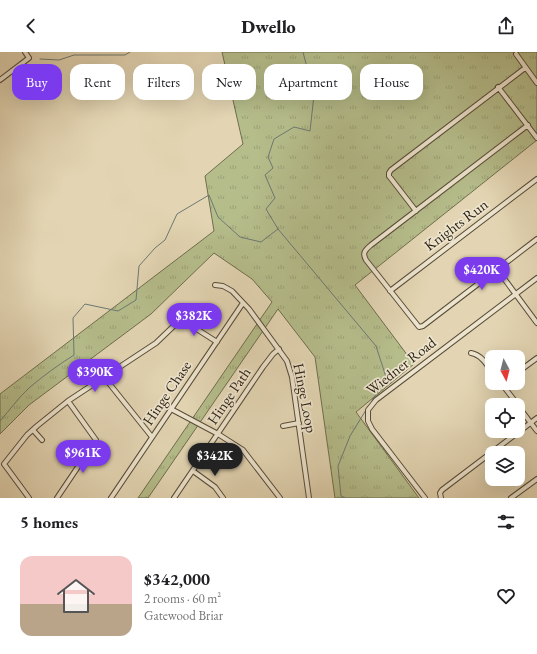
<!DOCTYPE html>
<html lang="en">
<head>
<meta charset="utf-8">
<style>
	body { margin:0; font-family:"EB Garamond",serif; background:#f2f2f2; color:#202124; height:100vh; display:flex; flex-direction:column; font-size:15px; white-space:nowrap }
	* { box-sizing:border-box; margin:0 }
	p { font-size:13px; color:#757577 }
	.icon { flex:none; width:22px; height:22px; fill:none; stroke:currentColor; stroke-width:2; stroke-linecap:round; stroke-linejoin:round }
	.map { position:relative; height:446px; overflow:hidden }
	.drawer { display:flex; flex-direction:column; background:#fff; flex:1 }
	.drawer>* { flex:none }
	.banner { position:absolute; left:12px; top:12px; width:513px; height:36px; display:flex; gap:8px }
	.needle { width:26px; rotate:173deg }
	.controls { position:absolute; left:485px; top:298px; display:grid; gap:8px }
	.controls a { display:grid; place-items:center; width:40px; height:40px; border-radius:8px; background:#fff; box-shadow:0 4px 16px #0002; font-size:20px }
	.price { position:absolute; translate:-50% -34px; padding:0 9px; border-radius:14px; background:#7c3aed; color:#fff; font-size:13px; line-height:26px; filter:drop-shadow(0 1px 2px #0008) }
	.price::after { content:''; position:absolute; left:50%; top:24px; width:12px; height:9px; margin-left:-6px; background:inherit; clip-path:polygon(0 0,100% 0,50% 100%) }
	.price.on { background:#222; color:#fff }
	ul { padding:0; list-style:none }
	li { display:flex; align-items:center; gap:12px; height:100px; padding:0 20px }
	li+li { border-top:1px solid #e0e0e0 }
	li span { display:grid; place-items:center; flex:none; width:112px; height:80px; border-radius:12px; color:#555 }
	li>.icon { margin-inline-start:auto }
	span .icon { width:48px; height:48px; fill:#fffc; stroke-width:1 }
	li b { font-size:17px }
	h2 { display:flex; justify-content:space-between; align-items:center; height:48px; padding:0 20px; font-size:17px }
	.tag { padding:0 14px; border-radius:12px; background:#fff; box-shadow:0 4px 16px #0002; font-size:14px; line-height:36px }
	.tag.on { background:#7c3aed; color:#fff }
	header { display:flex; justify-content:space-between; align-items:center; height:52px; padding:0 20px; background:#fff; font-size:18px; font-weight:800 }
	.map>svg:first-child { display:block }
</style>
</head>
<body>
<header><svg class="icon" aria-label="back" viewBox="0 0 24 24"><path d="M15 5l-7 7 7 7"/></svg>Dwello<svg class="icon" aria-label="share" viewBox="0 0 24 24"><path d="M12 15V3M7 8l5-5 5 5M5 13v7h14v-7"/></svg></header>
<div class="map">
<svg width="537" height="446" viewBox="0 0 537 446">
	<defs>
		<pattern id="grass-tufts" width="24" height="20" patternUnits="userSpaceOnUse"><rect width="24" height="20" fill="#b5bd8b"/><path d="M3 7l-1-3M5 7V3M7 7l1-3M15 17l-1-3M17 17v-4M19 17l1-3" fill="none" stroke="#9ca277"/></pattern>
	</defs>
	<rect width="100%" height="100%" fill="#e3d5b3"/>
	<filter id="stains"><feTurbulence type="fractalNoise" baseFrequency=".005" numOctaves="4"/><feColorMatrix values="0 0 0 0 .2 0 0 0 0 .09 0 0 0 0 .02 0 0 0 .5 -.17"/></filter>
	<radialGradient id="worn" r=".72"><stop offset=".6" stop-color="#630" stop-opacity="0"/><stop offset="1" stop-color="#630" stop-opacity=".3"/></radialGradient>
	<path fill="url(#grass-tufts)" stroke="#6f6e4e" d="M222,0H537V88L355,233L414,312L356,360L419,446H335L315,305L278,257L148,446H138L272,250L252,227L214,201L151,262L29,353L0,382V342L214,179L205,124L243,92Z"/>
	<g fill="none" stroke-linecap="round" stroke-linejoin="round">
		<path stroke="#6c7974" stroke-width="1" d="M303,0L314,43L310,79L294,75L274,87L268,105L273,116L265,123L275,146L266,157L278,177L376,294L386,325L372,349
			M40,7L59,8L74,3H125L130,0
			M0,369C10,358 18,346 29,336C43,324 58,313 74,303L73,266L85,252L118,259L136,248L139,214L155,196L165,188L177,162L209,143L218,165L240,185L261,190L278,177
			M345,446L341,444L338,414L350,384L366,358"/>
		<defs>
			<path id="street" d="M516,2L537,31
				M0,28L29,6L25,0
				M498,35L537,86
				M528,73L371,193C365,198 362,201 366,208L419,275L423,274L537,187
				M416,159L389,124V121L391,118L525,16
				M497,217L537,271
				M215,233L223,234L232,239L249,257L287,309L292,325L309,446
				M390,239L537,127
				M471,301C481,303 486,311 492,320
				M518,320L537,306
				M104,325L152,385
				M501,331L518,353
				M518,354L537,379
				M171,357L218,382L243,398L280,446
				M283,374L299,371
				M33,378L42,388
				M193,419L215,435L223,446
				M29,446L4,412L27,383L37,374L68,349L156,291L181,267L217,290
				M57,446L96,388L68,349
				M111,446L243,251
				M174,446L263,315L273,302L279,297
				M425,446L372,377L368,369V358L376,348L537,226
				M441,446L440,441L442,438L537,366
				M511,446L537,427"/>
		</defs>
		<use href="#street" stroke="#584c39" stroke-width="6"/>
		<use href="#street" stroke="#ede4ce" stroke-width="4"/>
	</g>
	<g text-anchor="middle" stroke-width="3.5" stroke-linejoin="round" paint-order="stroke">
		<g font-size="15" fill="#291e10" stroke="#ede4ce">
			<text transform="translate(456 173) rotate(-37)" y="5">Knights Run</text>
			<text transform="translate(401 314) rotate(-38)" y="5">Wiedner Road</text>
			<text transform="translate(167 341) rotate(-56)" y="5">Hinge Chase</text>
			<text transform="translate(229 344) rotate(-56)" y="5">Hinge Path</text>
			<text transform="translate(305 346) rotate(79)" y="5">Hinge Loop</text>
		</g>
	</g>
	<rect width="100%" height="100%" filter="url(#stains)"/>
	<rect width="100%" height="100%" fill="url(#worn)"/>
</svg>
<div class="controls">
<a><svg class="needle" viewBox="-14 -14 28 28"><path d="M0-13l5 13h-10z" fill="#e53935"/><path d="M0 13l5-13h-10z" fill="#757577"/></svg></a>
<a><svg class="icon" aria-label="locate" viewBox="0 0 24 24"><circle cx="12" cy="12" r="6"/><path d="M12 2v4M12 18v4M2 12h4M18 12h4"/></svg></a>
<a><svg class="icon" aria-label="layers" viewBox="0 0 24 24"><path d="M12 4l9 5-9 5-9-5zM3 14l9 5 9-5"/></svg></a>
</div>
<b class="price" style="left:482px;top:239px">$420K</b>
<b class="price" style="left:194px;top:285px">$382K</b>
<b class="price" style="left:95px;top:341px">$390K</b>
<b class="price" style="left:83px;top:422px">$961K</b>
<b class="price on" style="left:215px;top:425px">$342K</b>
<div class="banner">
<a class="tag on">Buy</a>
<a class="tag">Rent</a>
<a class="tag">Filters</a>
<a class="tag">New</a>
<a class="tag">Apartment</a>
<a class="tag">House</a>
</div>
</div>
<section class="drawer">
<h2>5 homes<svg class="icon" aria-label="filters" viewBox="0 0 24 24"><path d="M4 7h16M4 17h16"/><circle cx="9" cy="7" r="2"/><circle cx="15" cy="17" r="2"/></svg></h2>
<ul>
<li><span style="background:linear-gradient(#f6c9c9 60%,#b9a48a 0)"><svg class="icon" aria-label="home" viewBox="0 0 24 24"><path d="M3 11l9-7 9 7M6 9v11h12V9"/></svg></span><div><b>$342,000</b><p>2 rooms · 60 m²</p><p>Gatewood Briar</p></div><svg class="icon" aria-label="heart" viewBox="0 0 24 24"><path d="M12 20l-8-8c-3-5 5-10 8-4 3-6 11-1 8 4z"/></svg></li>
</ul>
</section>
</body>
</html>
